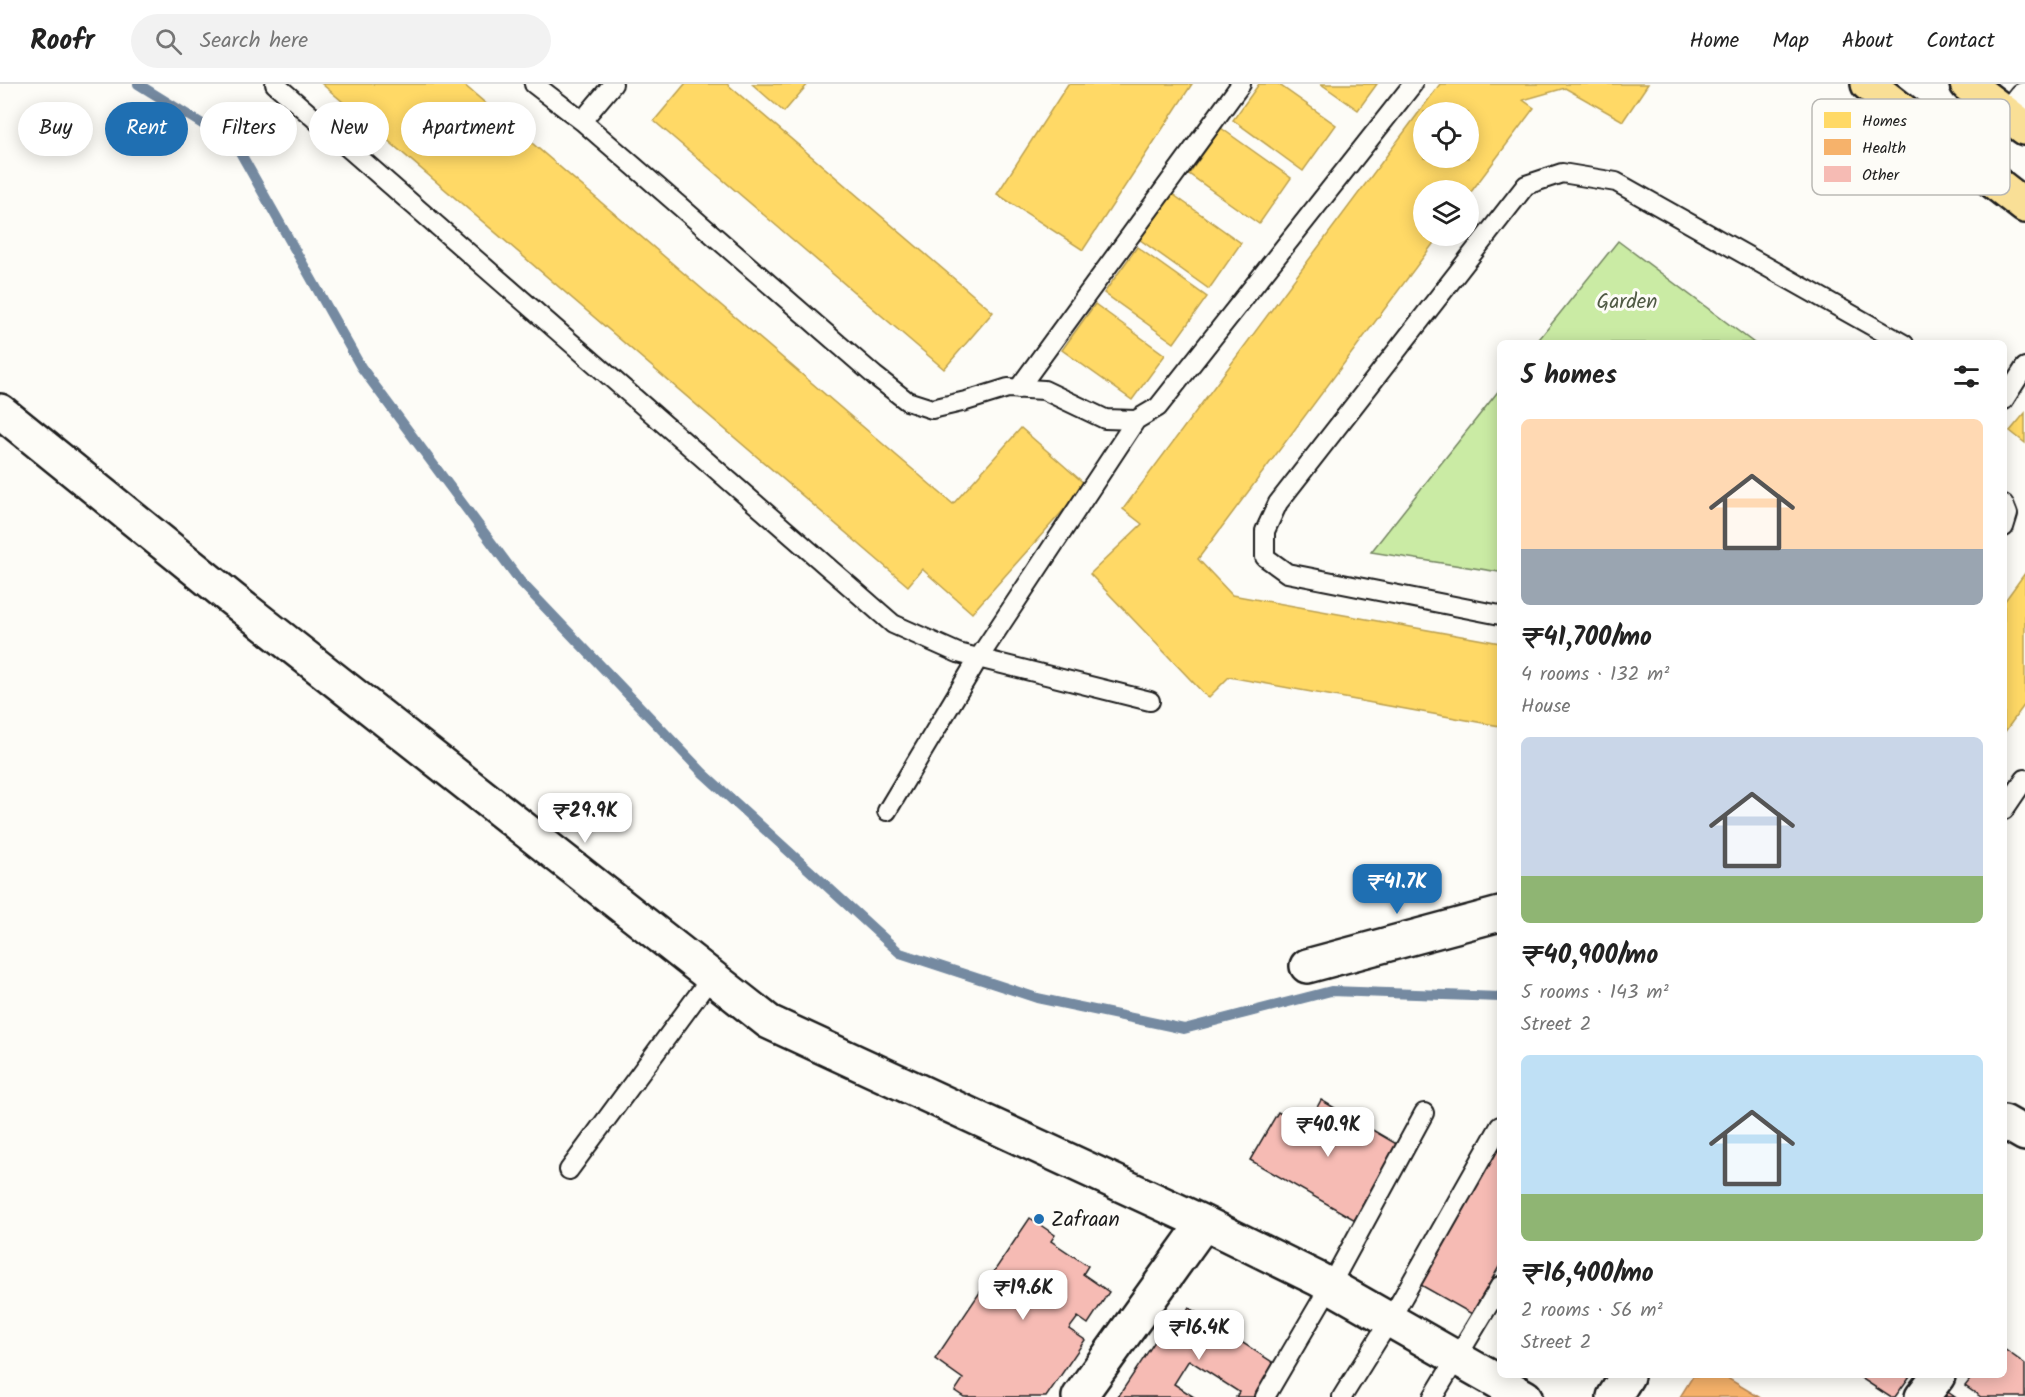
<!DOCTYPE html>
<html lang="en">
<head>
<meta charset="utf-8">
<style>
	body { margin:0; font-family:Kalam,sans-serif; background:#f2f2f2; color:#222; height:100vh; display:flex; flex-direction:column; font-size:22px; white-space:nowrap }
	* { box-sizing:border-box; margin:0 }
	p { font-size:20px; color:#767676 }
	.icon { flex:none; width:33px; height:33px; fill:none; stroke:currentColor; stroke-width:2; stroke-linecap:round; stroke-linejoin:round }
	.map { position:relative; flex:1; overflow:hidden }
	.panel { position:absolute; left:1497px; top:256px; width:510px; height:1038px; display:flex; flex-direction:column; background:#fff; border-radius:9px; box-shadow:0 3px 15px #0003 }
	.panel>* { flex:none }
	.guide { position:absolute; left:18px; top:18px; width:570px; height:54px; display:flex; gap:12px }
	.tools { position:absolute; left:1413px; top:18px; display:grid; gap:12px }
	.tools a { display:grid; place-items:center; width:66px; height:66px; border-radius:50%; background:#fff; box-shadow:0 3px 15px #0003; font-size:30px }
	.price { position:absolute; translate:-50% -51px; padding:0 14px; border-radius:12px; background:#fff; color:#222; font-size:20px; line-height:39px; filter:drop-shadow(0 2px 3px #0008) }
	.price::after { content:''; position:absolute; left:50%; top:36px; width:18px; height:14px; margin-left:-9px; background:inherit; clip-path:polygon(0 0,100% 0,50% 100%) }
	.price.current { background:#1f6fb2; color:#fff }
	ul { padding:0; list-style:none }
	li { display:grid; align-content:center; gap:12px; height:318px; padding:0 24px }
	li span { display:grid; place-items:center; height:186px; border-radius:9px; color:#555 }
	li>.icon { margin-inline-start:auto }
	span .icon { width:108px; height:108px; fill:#fffc; stroke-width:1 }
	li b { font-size:26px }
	h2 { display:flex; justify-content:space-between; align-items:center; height:72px; padding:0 24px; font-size:26px }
	.chip { padding:0 21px; border-radius:27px; background:#fff; box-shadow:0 3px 15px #0003; font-size:21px; line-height:54px }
	.chip.current { background:#1f6fb2; color:#fff }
	header { display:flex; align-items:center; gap:36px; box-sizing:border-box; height:84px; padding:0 30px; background:#fff; border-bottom:2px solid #e0e0e0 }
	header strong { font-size:28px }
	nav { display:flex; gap:33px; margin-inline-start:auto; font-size:21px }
	.search { width:420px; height:54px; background:#f2f2f2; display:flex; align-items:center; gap:15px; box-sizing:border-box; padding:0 21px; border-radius:33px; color:#767676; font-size:22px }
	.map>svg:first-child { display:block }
</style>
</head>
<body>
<header>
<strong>Roofr</strong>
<div class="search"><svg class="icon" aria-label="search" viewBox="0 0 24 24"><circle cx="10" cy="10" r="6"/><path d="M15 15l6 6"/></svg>Search here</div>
<nav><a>Home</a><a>Map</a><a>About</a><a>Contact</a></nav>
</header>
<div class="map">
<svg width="2025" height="1313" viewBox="0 0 2025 1313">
	<rect width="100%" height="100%" fill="#fdfcf7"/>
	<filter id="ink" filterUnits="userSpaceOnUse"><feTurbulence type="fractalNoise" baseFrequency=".0167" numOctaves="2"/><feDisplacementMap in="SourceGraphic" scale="12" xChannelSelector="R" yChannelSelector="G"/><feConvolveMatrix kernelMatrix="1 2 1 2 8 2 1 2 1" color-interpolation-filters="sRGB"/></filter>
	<g filter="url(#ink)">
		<path fill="#caeba4" stroke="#738460" stroke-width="1.5" d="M1618,157L1754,259H1536Z
			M1500,305V488L1371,468Z"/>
		<path fill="#ffd966" stroke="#bba050" stroke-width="1.5" fill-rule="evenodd" d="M322,0H463L953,420L1021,344L1086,401L972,529L922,485L908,502Z
			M685,0H727L993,228L944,285L654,37Z
			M752,0H808L784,28Z
			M1068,0H1192L1083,166L997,110Z
			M1259,0H1278L1336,41L1303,87L1233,36Z
			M1321,0H1377L1358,26Z
			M1440,0H1648L1623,37L1565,4L1523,16L1534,24L1468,112V106H1424V152H1439L1198,475L1232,511L1500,559V642L1229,593L1208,614L1090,490L1142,440L1123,425ZM1424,28H1468V74H1424Z
			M1221,44L1291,94L1259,140L1189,90Z
			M1171,109L1241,159L1209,205L1139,155Z
			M1137,163L1207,213L1174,259L1104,209Z
			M1095,220L1165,271L1132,316L1062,266Z
			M2025,329V359L2010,347Z
			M2025,489V620L2004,649V518Z"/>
		<path fill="#f6b26b" stroke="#b58553" stroke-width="1.5" d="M1693,1292H1724L1759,1313H1680Z"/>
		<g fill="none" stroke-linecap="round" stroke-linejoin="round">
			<path stroke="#758aa1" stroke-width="10" d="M138,0L236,61L361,283L520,497L703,689L900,869L1037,914L1184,945L1331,907L1500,913"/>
		</g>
		<path fill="#f6bbb4" stroke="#1c1c1c" stroke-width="1.5" d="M1321,1016L1400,1062L1357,1137L1250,1076L1278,1028L1306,1044Z
			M1500,1059V1181L1472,1230L1419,1200Z
			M1030,1134L1055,1151L1051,1157L1088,1182L1083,1190L1109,1208L1088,1240L1078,1233L1069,1245L1085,1256L1046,1313H964L955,1307L963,1295L935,1275Z
			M1189,1224L1280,1283L1261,1313H1236L1239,1308L1189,1276L1174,1300L1194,1313H1118L1173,1230L1181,1236Z
			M2004,1265L2025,1280V1313H1981L1965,1302L1973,1292H2004Z
			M1858,1292H1910L1895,1313H1890Z
			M1942,1304L1955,1313H1936Z"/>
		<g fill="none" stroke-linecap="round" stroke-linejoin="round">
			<defs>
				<path id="service" d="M275,0L893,540L958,569L1150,617
					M534,0L582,37L613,0
					M582,37L875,292L907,317L932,325L966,317L1008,304L1044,306L1105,335L1136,336L1158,323L1413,0
					M1018,305L1241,0
					M2004,316L2025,283
					M2004,420L2008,430L2004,443
					M1500,531L1287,489L1265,473V447L1278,419L1526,101L1562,89L1616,98L1904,260
					M2004,726L2025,695
					M887,727L978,575L1136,336
					M569,1086L712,892
					M1265,1313L1330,1202L1424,1029
					M1342,1313L1390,1236L1500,1042
					M1433,1313L1500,1202"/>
				<path id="minor" d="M2011,33L2025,15
					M0,327L232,515L769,938L1204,1139L1318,1195L1525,1313
					M1307,882L1500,830
					M2004,1038L2025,1050
					M1079,1313L1204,1139
					M1614,1313L1627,1292
					M1922,1313L1938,1292"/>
				<path id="primary" d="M1868,0L2025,122
					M1967,0L2025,44"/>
			</defs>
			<use href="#service" stroke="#1c1c1c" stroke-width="22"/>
			<use href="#minor" stroke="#1c1c1c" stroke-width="38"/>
			<use href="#primary" stroke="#1c1c1c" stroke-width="38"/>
			<use href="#service" stroke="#fdfcf7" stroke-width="18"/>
			<use href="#minor" stroke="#fdfcf7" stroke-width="33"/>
			<use href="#primary" stroke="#f9df96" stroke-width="33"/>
		</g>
	</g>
	<circle fill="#1f6fb2" stroke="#fdfcf7" stroke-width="2" cx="1039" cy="1135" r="6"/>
	<g text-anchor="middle" stroke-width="6" stroke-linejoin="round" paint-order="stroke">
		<g font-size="21" fill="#505a45" stroke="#fdfcf7">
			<text x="1627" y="224">Garden</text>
		</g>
		<g font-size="21" fill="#1c1c1c" stroke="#fdfcf7" text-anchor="start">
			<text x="1051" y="1142">Zafraan</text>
		</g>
	</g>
	<rect x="1812" y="15" width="198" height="96" rx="9" fill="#fdfcf7" stroke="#bab9b5" stroke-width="1.5"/>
	<rect x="1824" y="28" width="27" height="16" fill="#ffd966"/>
	<rect x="1824" y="55" width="27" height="16" fill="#f6b26b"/>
	<rect x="1824" y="82" width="27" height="16" fill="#f6bbb4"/>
	<g font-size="16" fill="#1c1c1c">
		<text x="1862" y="42">Homes</text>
		<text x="1862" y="69">Health</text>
		<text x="1862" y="96">Other</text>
	</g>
</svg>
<div class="tools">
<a><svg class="icon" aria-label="locate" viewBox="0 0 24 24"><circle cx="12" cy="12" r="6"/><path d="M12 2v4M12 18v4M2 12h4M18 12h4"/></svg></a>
<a><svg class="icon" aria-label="layers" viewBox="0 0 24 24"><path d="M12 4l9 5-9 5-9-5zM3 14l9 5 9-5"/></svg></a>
</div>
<b class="price" style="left:585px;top:760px">₹29.9K</b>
<b class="price current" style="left:1397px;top:831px">₹41.7K</b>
<b class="price" style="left:1328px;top:1074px">₹40.9K</b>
<b class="price" style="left:1023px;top:1237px">₹19.6K</b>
<b class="price" style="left:1199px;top:1277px">₹16.4K</b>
<div class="guide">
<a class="chip">Buy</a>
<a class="chip current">Rent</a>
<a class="chip">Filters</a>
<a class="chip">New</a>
<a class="chip">Apartment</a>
</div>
<section class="panel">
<h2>5 homes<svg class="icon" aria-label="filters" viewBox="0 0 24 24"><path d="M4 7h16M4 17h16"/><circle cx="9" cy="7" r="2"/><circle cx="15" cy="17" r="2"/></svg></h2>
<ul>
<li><span style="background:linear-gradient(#ffd9b3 70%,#9aa5b1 0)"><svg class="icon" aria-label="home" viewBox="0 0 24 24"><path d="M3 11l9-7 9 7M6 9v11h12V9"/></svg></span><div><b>₹41,700/mo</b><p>4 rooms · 132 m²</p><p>House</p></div></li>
<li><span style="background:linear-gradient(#c9d6e8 75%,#8fb573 0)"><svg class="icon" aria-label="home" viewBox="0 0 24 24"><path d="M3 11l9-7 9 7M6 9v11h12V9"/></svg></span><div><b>₹40,900/mo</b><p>5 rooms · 143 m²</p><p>Street 2</p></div></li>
<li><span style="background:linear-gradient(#bfe0f5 75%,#8fb573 0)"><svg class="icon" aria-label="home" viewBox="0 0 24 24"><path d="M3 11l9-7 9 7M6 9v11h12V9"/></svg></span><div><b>₹16,400/mo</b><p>2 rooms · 56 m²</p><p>Street 2</p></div></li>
</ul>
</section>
</div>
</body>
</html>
